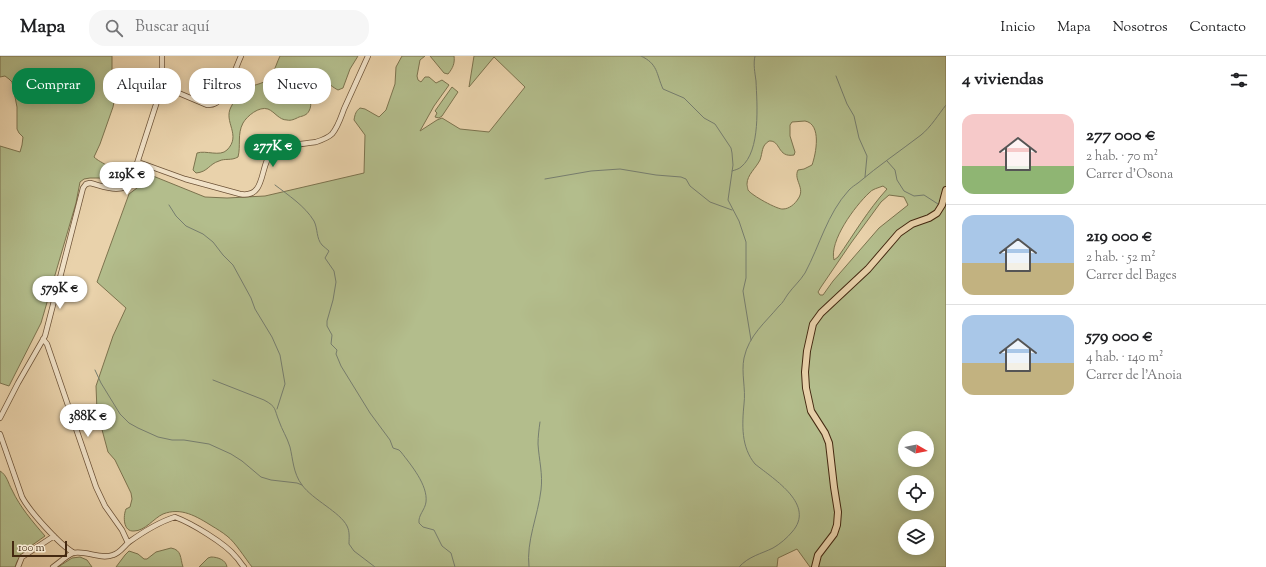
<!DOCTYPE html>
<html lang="es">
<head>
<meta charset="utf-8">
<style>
	body { margin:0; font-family:"Sorts Mill Goudy",serif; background:#f6f6f6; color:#202124; height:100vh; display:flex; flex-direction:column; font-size:15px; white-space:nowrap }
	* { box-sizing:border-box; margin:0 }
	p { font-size:13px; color:#757577 }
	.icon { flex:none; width:22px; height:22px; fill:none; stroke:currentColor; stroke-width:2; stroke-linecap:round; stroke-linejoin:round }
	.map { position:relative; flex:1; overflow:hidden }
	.details { display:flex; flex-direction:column; background:#fff; width:320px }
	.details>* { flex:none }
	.top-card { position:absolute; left:12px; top:12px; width:380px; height:36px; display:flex; gap:8px }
	.needle { width:26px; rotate:99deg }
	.tools { position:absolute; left:898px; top:375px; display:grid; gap:8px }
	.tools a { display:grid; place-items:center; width:36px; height:36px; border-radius:50%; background:#fff; box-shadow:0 2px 10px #0003; font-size:20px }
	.scale { position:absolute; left:12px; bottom:10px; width:55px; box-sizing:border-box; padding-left:4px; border:2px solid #442911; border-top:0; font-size:11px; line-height:14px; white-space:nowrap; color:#442911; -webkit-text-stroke:3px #f1e2c8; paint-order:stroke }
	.price { position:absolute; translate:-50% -34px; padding:0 9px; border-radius:14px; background:#fff; color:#222; font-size:13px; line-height:26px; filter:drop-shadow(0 1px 2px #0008) }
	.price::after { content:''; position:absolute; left:50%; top:24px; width:12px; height:9px; margin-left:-6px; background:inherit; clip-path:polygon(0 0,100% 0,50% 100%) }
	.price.active { background:#0b8043; color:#fff }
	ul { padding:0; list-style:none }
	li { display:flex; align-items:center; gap:12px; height:100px; padding:0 16px }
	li+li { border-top:1px solid #e0e0e0 }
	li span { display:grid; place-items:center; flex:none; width:112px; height:80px; border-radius:12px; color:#555 }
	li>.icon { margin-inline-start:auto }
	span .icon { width:48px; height:48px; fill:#fffc; stroke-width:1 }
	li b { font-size:17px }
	h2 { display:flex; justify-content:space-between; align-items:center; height:48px; padding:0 16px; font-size:17px }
	.tag { padding:0 14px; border-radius:16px; background:#fff; box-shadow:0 2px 10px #0003; font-size:14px; line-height:36px }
	.tag.active { background:#0b8043; color:#fff }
	header { display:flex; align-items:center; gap:24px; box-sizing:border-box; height:56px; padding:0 20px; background:#fff; border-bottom:1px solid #e0e0e0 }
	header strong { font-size:19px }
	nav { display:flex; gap:22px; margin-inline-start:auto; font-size:14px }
	.search { width:280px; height:36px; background:#f6f6f6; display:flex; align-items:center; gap:10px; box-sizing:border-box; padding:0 14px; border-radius:16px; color:#757577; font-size:15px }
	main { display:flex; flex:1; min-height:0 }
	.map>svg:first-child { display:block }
</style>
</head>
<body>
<header>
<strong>Mapa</strong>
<div class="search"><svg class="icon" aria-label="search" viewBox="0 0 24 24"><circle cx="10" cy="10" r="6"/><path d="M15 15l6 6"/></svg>Buscar aquí</div>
<nav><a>Inicio</a><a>Mapa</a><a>Nosotros</a><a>Contacto</a></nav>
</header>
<main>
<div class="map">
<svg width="946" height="511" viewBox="0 0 946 511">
	<rect width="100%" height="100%" fill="#e9d2ab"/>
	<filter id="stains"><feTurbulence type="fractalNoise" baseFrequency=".005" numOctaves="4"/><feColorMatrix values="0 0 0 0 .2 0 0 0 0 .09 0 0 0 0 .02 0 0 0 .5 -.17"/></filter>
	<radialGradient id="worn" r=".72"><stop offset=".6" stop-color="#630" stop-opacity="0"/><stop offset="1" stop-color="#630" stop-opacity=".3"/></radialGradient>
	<path fill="#b3bd8c" stroke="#7c734e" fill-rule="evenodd" d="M0,0H112V18L115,41L113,51L100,88L94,101C101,108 117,111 115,122H90L84,123L80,126L76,147L41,267L9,330L0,327V90L20,96L22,89L23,81L19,77L17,73V51L12,26L9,23L5,20L0,21Z
		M280,0H358L350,13L343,32L338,34C328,29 320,17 309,22C308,26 307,30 308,34C309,41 313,48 309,55C307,59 303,60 299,61C295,63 291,65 287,64C279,64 275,56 268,53C259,50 247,60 243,67C237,78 241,90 238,101C231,105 225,102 219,105C209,108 208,116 196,117L193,114L197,97C206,94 220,101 227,94C242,79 223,66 231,51C235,43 240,36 247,32C255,28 266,28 271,20C275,14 277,6 280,0Z
		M402,0H425L420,4L417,20L418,24L421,26L425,21H429L436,27L442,24L449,29L434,50L420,75L437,64L442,62L460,73L489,76L525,31L494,1L469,31L474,0H946V511H810L797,493L778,502L777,511H252C245,502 235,486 227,480C222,476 217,473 212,470C196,460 181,451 163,458C154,462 145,475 134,475C123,476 123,460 126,453L130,451L132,443L131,437L115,404L108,396L97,355L96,330L113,280L126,252L97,226L129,138L153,120L205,141L227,142L265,140L364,117L365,79L354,64C355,58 356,55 360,52L365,53L379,61L386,54L395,28L396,11ZM805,65C822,68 816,98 812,109L804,113L798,114C793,124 806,132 798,143C795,148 789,153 783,153C778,154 751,139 748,134C748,134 747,129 747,128C747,119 756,112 760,104C763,96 761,90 769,85C781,84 777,102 794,99L795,96L790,80V69L792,66ZM883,130L887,133C868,154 854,178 838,201L834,204C829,185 855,150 869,137C872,133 878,132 883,130ZM889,139L904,141L908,149L879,172L833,225L823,239H820L818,236L821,231L851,187L881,146ZM905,382H927V404H905ZM905,426H927V448H905ZM905,470H927V492H905Z
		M430,0H454C455,7 453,12 448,18L444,17Z
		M452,31L458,36L442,60L439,62L435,61L437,57L435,55Z
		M0,415C7,419 8,427 12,434C20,451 32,465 45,480C33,489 19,496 15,511H0Z
		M171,492C182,494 180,502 183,511H116L125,499L129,495L138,498L144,503H147L156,496Z
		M80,501L87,504L92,511H58L72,502Z
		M211,501C218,501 226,504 227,511H199L208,502Z"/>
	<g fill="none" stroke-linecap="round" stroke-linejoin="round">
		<path stroke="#767e6f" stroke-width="1" d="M641,0C658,8 656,17 663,33L684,42L704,62L715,68L731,92L732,97L733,109L728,144L739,165L746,186V222L743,235L751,284
			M836,20L847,48L854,60L859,82L867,100L865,121
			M887,105L895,114L897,124L904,135L914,140L924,139L938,148
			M732,115C735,114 739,113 741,111C761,95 757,48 756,25C755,17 753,8 755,0
			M545,123L591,115L620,113L656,119L681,121L686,123L690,130L710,146L732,154
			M275,129C288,139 305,150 314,165C318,173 316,182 322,189C324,191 327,193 329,195L325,202L334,215L336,226L333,244L327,265V270L332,279L331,288L337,294L336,298L341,310L370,357L390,384L393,392L399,394L401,396C411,409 428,429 426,446C425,454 418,459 419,467L423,471L434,474L442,490L451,497L455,511
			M169,149L176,160L186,170L203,178L213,186L223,199L233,209L251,242L255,253L272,281L280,299L285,328L277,353
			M95,314L101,327L120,358L129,367L138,372L158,381L172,384H184L209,388L231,398L242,405L261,421L271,424L297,427L302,429
			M213,324L264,344C277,351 274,353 279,365C282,374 287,381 290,391C293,403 293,417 302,429C313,444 340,456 347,470C350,476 349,482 349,488L354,495L375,511
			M529,511C526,485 538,460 541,434C543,418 539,404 538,388C538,381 539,373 540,366
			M739,511C749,500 761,498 773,492C780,488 787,482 792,476C816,449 775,424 755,408C741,391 742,369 744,348C746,333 741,317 744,302C749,279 765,267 779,250C783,247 785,242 788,238C793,231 800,225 805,217C820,189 827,158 849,134C852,131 855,129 858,127C878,110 900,95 921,79C931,71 938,59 946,49"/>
		<defs>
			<path id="minor" d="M162,30L207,49C210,49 213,49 216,47C226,41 236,11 241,0
				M138,106L185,123L240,138C267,143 259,108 272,97C280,89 304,88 316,86C322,84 328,82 332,78C338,71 341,61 344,53C352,35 360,18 368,0
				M43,283L47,288L96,431L105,450L122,474L128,487
				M0,362L18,327L45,280L83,132L86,128L90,127C103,130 122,139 131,126L162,30V0
				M0,378L22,441C30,456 60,489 74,497
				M18,511L22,501L54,480
				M53,511C59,507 66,500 73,497C86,494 100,504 113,499C120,497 124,490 129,486C143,476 159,466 175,461C191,467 225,487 236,501C239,504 241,508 244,511"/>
			<path id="major" d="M815,511L818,499L834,478L837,469L838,456L834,431L829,387L825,377L811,355L806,332L805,316L807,295L813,268L821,257L868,213L899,177L912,168L929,162L937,157L942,149L946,134"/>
		</defs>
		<use href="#minor" stroke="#6d5338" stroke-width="6"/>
		<use href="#major" stroke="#442911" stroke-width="8"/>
		<use href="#minor" stroke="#f1e2c8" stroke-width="4.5"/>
		<use href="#major" stroke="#e9d2ab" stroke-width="6"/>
	</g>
	<rect width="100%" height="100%" filter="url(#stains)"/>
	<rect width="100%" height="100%" fill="url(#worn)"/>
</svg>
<div class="tools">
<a><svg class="needle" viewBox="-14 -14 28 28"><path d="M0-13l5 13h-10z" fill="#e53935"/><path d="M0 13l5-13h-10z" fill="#757577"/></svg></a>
<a><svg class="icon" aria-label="locate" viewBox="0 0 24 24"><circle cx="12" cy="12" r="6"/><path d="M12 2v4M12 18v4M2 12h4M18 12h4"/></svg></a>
<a><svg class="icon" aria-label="layers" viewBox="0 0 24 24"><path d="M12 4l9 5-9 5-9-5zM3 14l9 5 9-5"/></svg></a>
</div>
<div class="scale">100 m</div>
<b class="price active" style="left:273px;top:112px">277K €</b>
<b class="price" style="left:127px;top:140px">219K €</b>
<b class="price" style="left:60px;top:254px">579K €</b>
<b class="price" style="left:88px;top:382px">388K €</b>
<div class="top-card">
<a class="tag active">Comprar</a>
<a class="tag">Alquilar</a>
<a class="tag">Filtros</a>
<a class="tag">Nuevo</a>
</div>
</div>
<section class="details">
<h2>4 viviendas<svg class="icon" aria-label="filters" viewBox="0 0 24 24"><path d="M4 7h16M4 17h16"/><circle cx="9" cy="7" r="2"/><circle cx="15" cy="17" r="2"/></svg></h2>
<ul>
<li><span style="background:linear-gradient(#f6c9c9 65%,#8fb573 0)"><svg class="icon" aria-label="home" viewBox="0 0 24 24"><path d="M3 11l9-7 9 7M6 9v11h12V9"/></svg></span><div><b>277 000 €</b><p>2 hab. · 70 m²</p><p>Carrer d'Osona</p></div></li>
<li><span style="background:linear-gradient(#a9c7e8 60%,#c2b280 0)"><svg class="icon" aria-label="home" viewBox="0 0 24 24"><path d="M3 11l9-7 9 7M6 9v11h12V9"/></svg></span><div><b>219 000 €</b><p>2 hab. · 52 m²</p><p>Carrer del Bages</p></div></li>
<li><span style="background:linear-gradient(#a9c7e8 60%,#c2b280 0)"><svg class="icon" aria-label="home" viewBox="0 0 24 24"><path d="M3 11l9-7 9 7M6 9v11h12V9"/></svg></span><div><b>579 000 €</b><p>4 hab. · 140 m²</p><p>Carrer de l'Anoia</p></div></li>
</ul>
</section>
</main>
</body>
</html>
